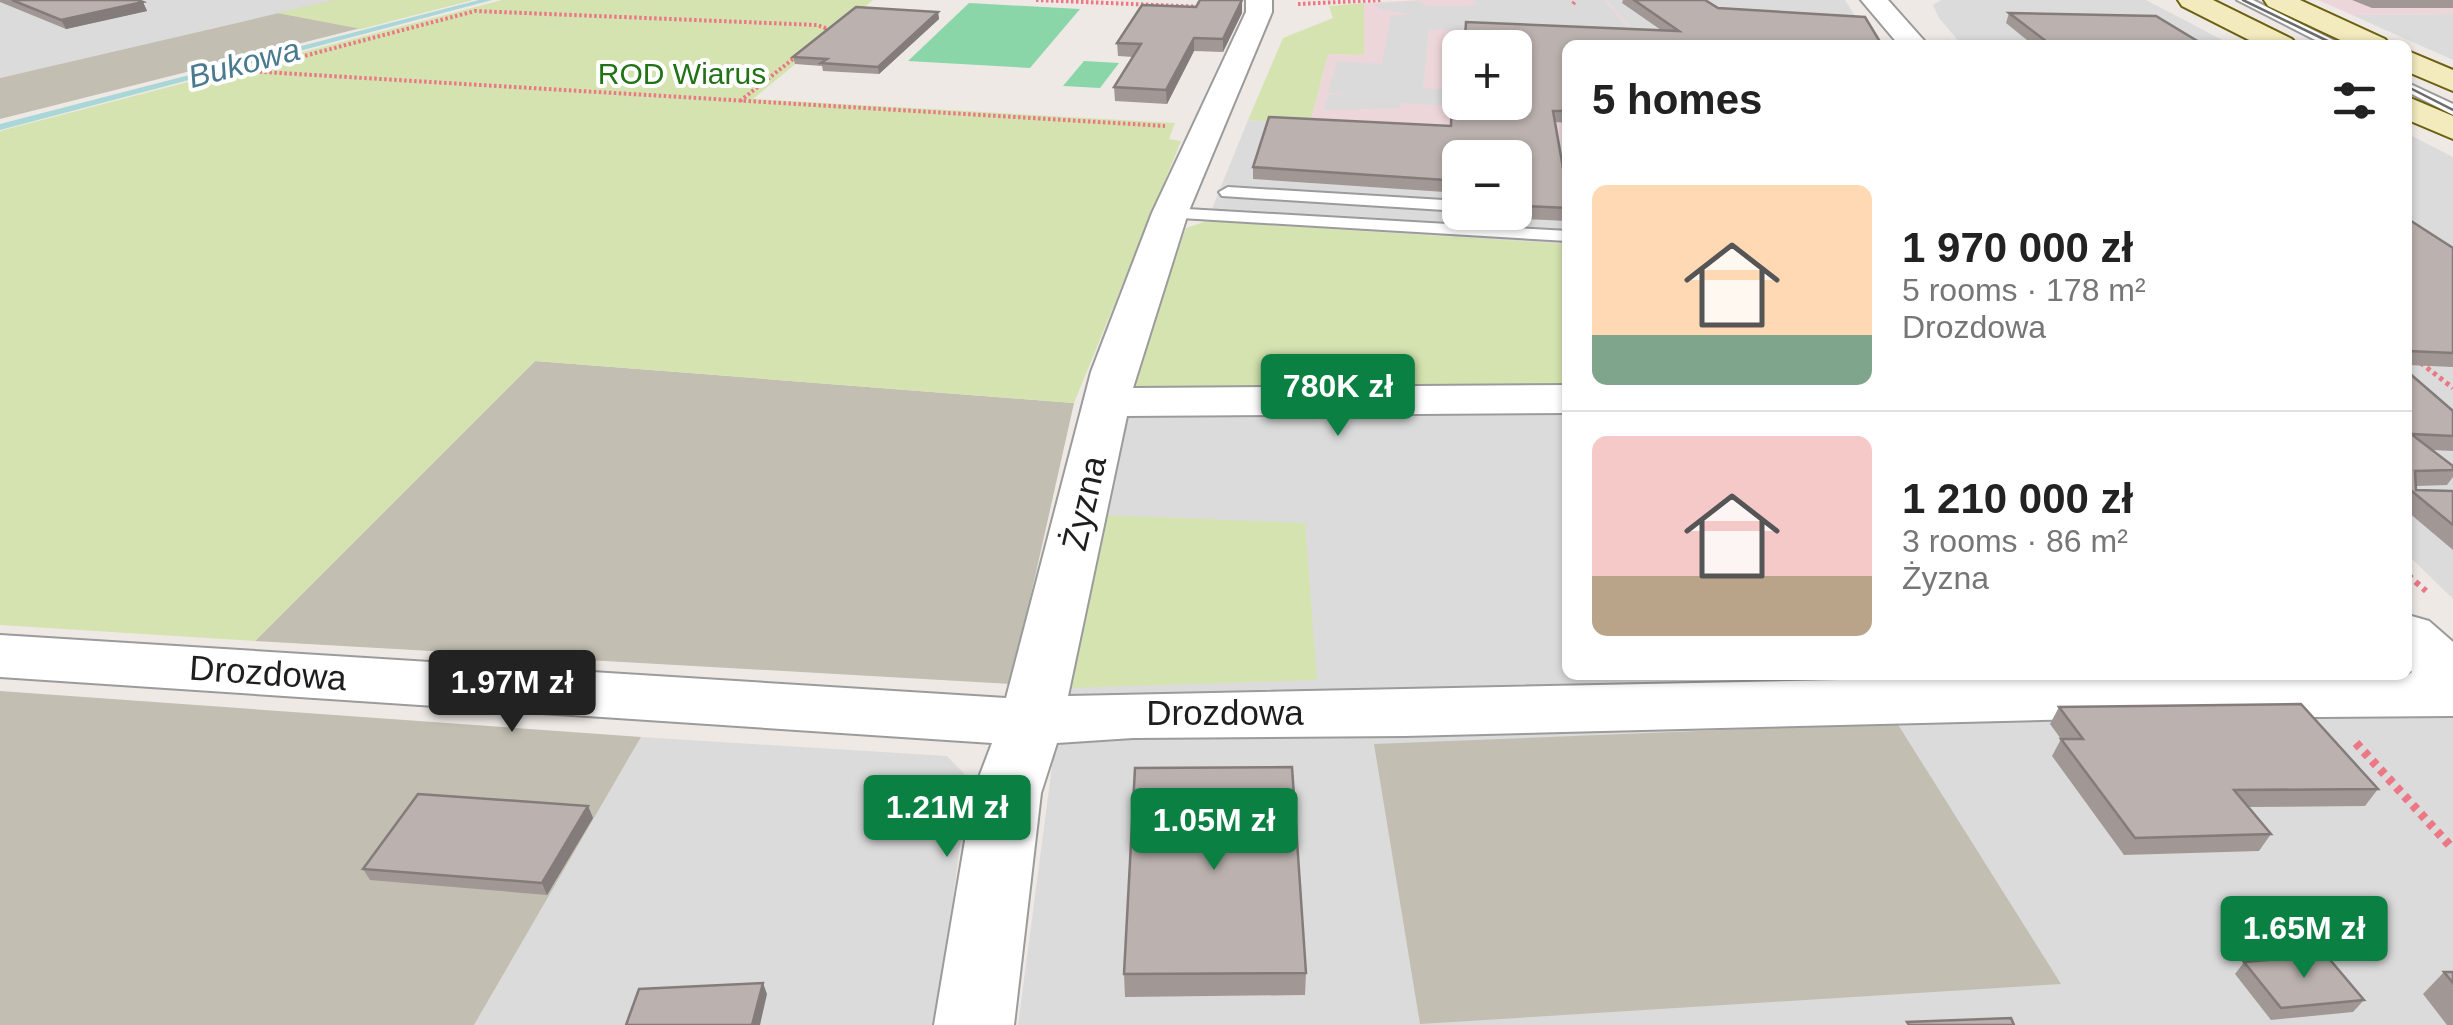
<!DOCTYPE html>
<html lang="en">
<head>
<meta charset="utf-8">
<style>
	body { margin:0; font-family:Helvetica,sans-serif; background:#f2f2f2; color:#222; height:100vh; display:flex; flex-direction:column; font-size:38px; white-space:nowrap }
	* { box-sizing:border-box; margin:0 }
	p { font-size:32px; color:#767676 }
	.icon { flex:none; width:55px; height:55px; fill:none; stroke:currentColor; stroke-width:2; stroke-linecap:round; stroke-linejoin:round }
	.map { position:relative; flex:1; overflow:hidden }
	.side { position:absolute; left:1562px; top:40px; width:850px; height:640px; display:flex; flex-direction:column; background:#fff; border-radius:15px; box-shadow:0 2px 8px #0004 }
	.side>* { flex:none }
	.fabs { position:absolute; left:1442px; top:30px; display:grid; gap:20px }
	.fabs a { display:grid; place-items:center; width:90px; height:90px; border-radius:15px; background:#fff; box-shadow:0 2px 8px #0004; font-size:50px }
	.price { position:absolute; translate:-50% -85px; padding:0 22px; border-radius:10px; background:#0b8043; color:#fff; font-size:32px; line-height:65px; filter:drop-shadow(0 2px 5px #0008) }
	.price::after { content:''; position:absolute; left:50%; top:60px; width:30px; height:22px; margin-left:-15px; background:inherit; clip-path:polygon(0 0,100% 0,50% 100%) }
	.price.on { background:#222; color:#fff }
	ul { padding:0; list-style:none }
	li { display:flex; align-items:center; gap:30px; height:250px; padding:0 30px }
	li+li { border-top:2px solid #e0e0e0 }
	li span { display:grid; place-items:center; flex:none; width:280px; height:200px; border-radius:15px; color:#555 }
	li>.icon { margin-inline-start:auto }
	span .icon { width:120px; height:120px; fill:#fffc; stroke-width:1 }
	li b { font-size:42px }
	h2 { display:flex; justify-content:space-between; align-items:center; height:120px; padding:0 30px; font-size:42px }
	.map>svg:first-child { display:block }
</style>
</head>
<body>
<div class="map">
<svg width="2453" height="1025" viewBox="0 0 2453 1025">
	<rect width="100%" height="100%" fill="#eee9e5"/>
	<path fill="#dcdbdb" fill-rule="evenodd" d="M0,0H335L0,78Z
		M1606,0H1845L1865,31L1645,45Z
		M1941,0H2146L2232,45H1962L1939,18L1933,5Z
		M2453,14V60L2352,15Z
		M1248,120L1567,141V244L1207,221ZM1460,158H1515V212H1460Z
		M2408,134L2453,157V599L2408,555Z
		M1567,410L1568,675H2408V647L2453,689V1025H1018L1057,728L1122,415Z
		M641,737L947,756L969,779L936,1025H474Z"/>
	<path fill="#edd6da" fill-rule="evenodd" d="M1417,0H1606L1645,45H1568L1567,141L1310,124L1328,54L1364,55V3ZM1460,48H1515V102H1460Z
		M2318,0H2453V14L2352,15Z"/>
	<path fill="#c2beb1" d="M335,0H472L0,119V78Z
		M535,361L1074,403L1011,684L255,641Z
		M0,691L641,737L474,1025H0Z
		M1897,723L2061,984L1420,1024L1374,744Z"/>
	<path fill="#d4e3af" d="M335,0H472L361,29L277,13Z
		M502,0H873L753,99L1175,123L1169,139L1181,141L1074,403L535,361L255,641L0,625V131Z
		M1364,3V55L1328,54L1310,124L1248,120L1283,38L1333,18L1329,6Z
		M1207,221L1567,244V390L1129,394L1186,228Z
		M1104,515L1305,523L1317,680L1066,688Z"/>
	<path fill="#8ad6a8" d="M969,3L1080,9L1030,68L908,61Z
		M1084,61L1119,63L1100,88L1063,86Z"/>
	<path fill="#dadada" d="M1473,0H1604L1630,31L1609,37L1429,29L1423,88L1460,90V102L1471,107L1400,103L1399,108L1324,110L1328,95H1350L1328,93L1332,77L1354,78L1333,76L1337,61L1382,64L1391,16L1412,14L1380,9L1374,4L1420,1L1426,6H1470L1477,4Z
		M1231,181L1262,183V188L1265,183L1295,185L1294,189L1308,190L1310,185L1341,187L1340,192H1352L1354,188L1384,189V195H1398L1399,190L1430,192V197L1460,204V212L1500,213L1501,223L1298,212L1299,201L1275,200L1271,210L1224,207Z"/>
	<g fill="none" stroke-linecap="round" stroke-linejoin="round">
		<path fill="#a9d7d7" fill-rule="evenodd" d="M479,0H492L0,130V124Z"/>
		<defs>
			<path id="service" d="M2237,0H2253L2343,45H2325Z
				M2408,83L2453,104V115L2408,92Z
				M1228,187L1460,201V211L1222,196L1219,192Z
				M1170,208L1568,231V241L1164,217V209Z"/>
			<path id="minor" d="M1246,0H1272V12L1188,213L1133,388L1568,385V413L1127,416L1068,696L2081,675H2408L2412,672L2408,668V615L2429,621L2453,642V716L2081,719L1405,736L1133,738L1057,743L1041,793L1014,1025H934L973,793L992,743L0,677V635L1006,698L1091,372L1152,213L1246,12Z
				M1861,0H1888L1928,45H1899Z"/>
			<path id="secondary" d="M2178,0H2213L2292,39L2297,45H2259L2182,6Z
				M2264,0H2300L2385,39L2390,45H2351L2268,6Z
				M2408,51L2453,70V91L2408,72Z
				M2408,97L2453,116V139L2408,120Z"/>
		</defs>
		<use href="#service" stroke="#9b9b9b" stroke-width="4"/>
		<use href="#minor" stroke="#9b9b9b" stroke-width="4"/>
		<use href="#secondary" stroke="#6a600f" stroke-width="4"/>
		<path stroke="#ec7785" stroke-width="4" stroke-dasharray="2.5 2.5" stroke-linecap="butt" d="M1036,0L1204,7
			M1298,4L1381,0
			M1573,4L1576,0
			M823,35L828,29L817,25L475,11L247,71L1165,126
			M740,101L798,55"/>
		<path stroke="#ec7785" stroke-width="5" stroke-dasharray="4 4" stroke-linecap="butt" d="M2408,353L2453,388"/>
		<path stroke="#ec7785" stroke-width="6" stroke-dasharray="5 5" stroke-linecap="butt" d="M2408,575L2426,591"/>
		<path stroke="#ec7785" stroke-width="9" stroke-dasharray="6 6" stroke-linecap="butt" d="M2356,743L2453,849"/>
		<use href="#service" fill="#fff" fill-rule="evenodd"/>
		<use href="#minor" fill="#fff" fill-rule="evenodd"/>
		<use href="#secondary" fill="#f3eabd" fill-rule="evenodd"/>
		<path stroke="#6c6c6c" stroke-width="2.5" d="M2243,0L2336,45
			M2408,87L2453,110"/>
	</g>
	<path fill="#a19896" d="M0,0H138L143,2L147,11L66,29L0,2Z
		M1242,0V13L1223,52L1194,51L1167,104L1115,101L1114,87L1133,57L1118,56L1117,43L1196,7Z
		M1623,0H1705L1718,8L1865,17L1568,45V123L1555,122L1568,196V221L1523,219L1521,197H1515V158H1460V193L1253,179V167L1450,126L1453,37L1661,30L1622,3Z
		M2352,0H2453V8H2372Z
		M938,12L939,19L879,74L823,71L822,66L795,64L793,57Z
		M2009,13L2204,45H2033L2006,23Z
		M2408,219L2453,248V367L2408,365Z
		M2408,372L2453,411V451L2432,450L2453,466V477L2447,485L2416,486V490L2453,491V550L2408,512Z
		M2059,707L2378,789L2365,806L2248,807L2271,834L2259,851L2124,855L2052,756L2061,739L2050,724Z
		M588,806L593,818L547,895L370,880L363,869Z
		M2244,962L2364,1000L2353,1012L2271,1020L2235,974Z
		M2444,972H2453V1025H2447L2423,994Z
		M1306,973L1305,995L1125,997L1124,974Z"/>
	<path fill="#837c7a" d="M1242,0V13L1223,52V39Z
		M143,2L147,11L66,29L61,20Z
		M938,12L939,19L879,74L878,67Z
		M1194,38V51L1167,104L1166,90Z
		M588,806L593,818L547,895L542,883Z
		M763,983L767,994L760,1025H752Z"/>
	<path fill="#bbb1ae" stroke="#837c7a" stroke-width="2.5" fill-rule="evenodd" d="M12,0H138L143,2L61,20Z
		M1200,0H1242L1223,39L1194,38L1166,90L1114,87L1141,44L1117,43L1142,5L1196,7Z
		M1634,0H1705L1718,8L1865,17L1882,45H1568V111H1553L1568,196V208L1525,206L1523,185L1515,184V158H1460V181L1253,167L1269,117L1451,126L1453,37L1465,38L1466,22L1679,31ZM1460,48H1515V102H1460Z
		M856,7L938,12L878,67L821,63L827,59L793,57Z
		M2009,13L2156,16L2204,45H2051Z
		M2408,219L2453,248V353L2408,351Z
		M2408,372L2453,411V436L2411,434L2453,466V470L2415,471L2416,490L2453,491V525L2408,488Z
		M2301,704L2378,789L2234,790L2271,834L2135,838L2061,739H2083L2059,707Z
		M1292,767L1306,973L1124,974L1135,768Z
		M418,794L588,806L542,883L363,869Z
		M2326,955L2364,1000L2281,1008L2244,962Z
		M2444,972H2453V983Z
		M763,983L752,1025H626L639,989Z
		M2011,1018L2014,1025H1909L1907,1022Z"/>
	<g text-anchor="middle" stroke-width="8" stroke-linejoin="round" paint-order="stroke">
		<g font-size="30" fill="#227216" stroke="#fff">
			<text x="682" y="84">ROD Wiarus</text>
		</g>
		<g font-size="32" font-style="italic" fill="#497a8e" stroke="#fff">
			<text transform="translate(244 63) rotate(-15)" y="11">Bukowa</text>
		</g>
		<g font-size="35" fill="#1e1e1e" stroke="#fff">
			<text transform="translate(1084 503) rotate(-77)" y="12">Żyzna</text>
			<text transform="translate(268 673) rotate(4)" y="12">Drozdowa</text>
			<text x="1225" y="725">Drozdowa</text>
		</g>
	</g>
</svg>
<div class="fabs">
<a>+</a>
<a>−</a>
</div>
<b class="price" style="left:1338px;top:439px">780K zł</b>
<b class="price on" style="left:512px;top:735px">1.97M zł</b>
<b class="price" style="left:947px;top:860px">1.21M zł</b>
<b class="price" style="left:1214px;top:873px">1.05M zł</b>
<b class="price" style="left:2304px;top:981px">1.65M zł</b>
<section class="side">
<h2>5 homes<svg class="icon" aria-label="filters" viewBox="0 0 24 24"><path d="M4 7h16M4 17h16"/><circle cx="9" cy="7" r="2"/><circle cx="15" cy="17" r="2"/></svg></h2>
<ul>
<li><span style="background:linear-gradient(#ffd9b3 75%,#7fa58c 0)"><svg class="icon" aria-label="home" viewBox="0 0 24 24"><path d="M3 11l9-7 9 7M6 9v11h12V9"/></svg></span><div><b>1 970 000 zł</b><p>5 rooms · 178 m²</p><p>Drozdowa</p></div></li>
<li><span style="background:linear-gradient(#f6c9c9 70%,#b9a48a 0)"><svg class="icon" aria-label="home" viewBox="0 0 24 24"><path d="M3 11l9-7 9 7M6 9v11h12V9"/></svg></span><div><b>1 210 000 zł</b><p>3 rooms · 86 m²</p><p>Żyzna</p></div></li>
</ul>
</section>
</div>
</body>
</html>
